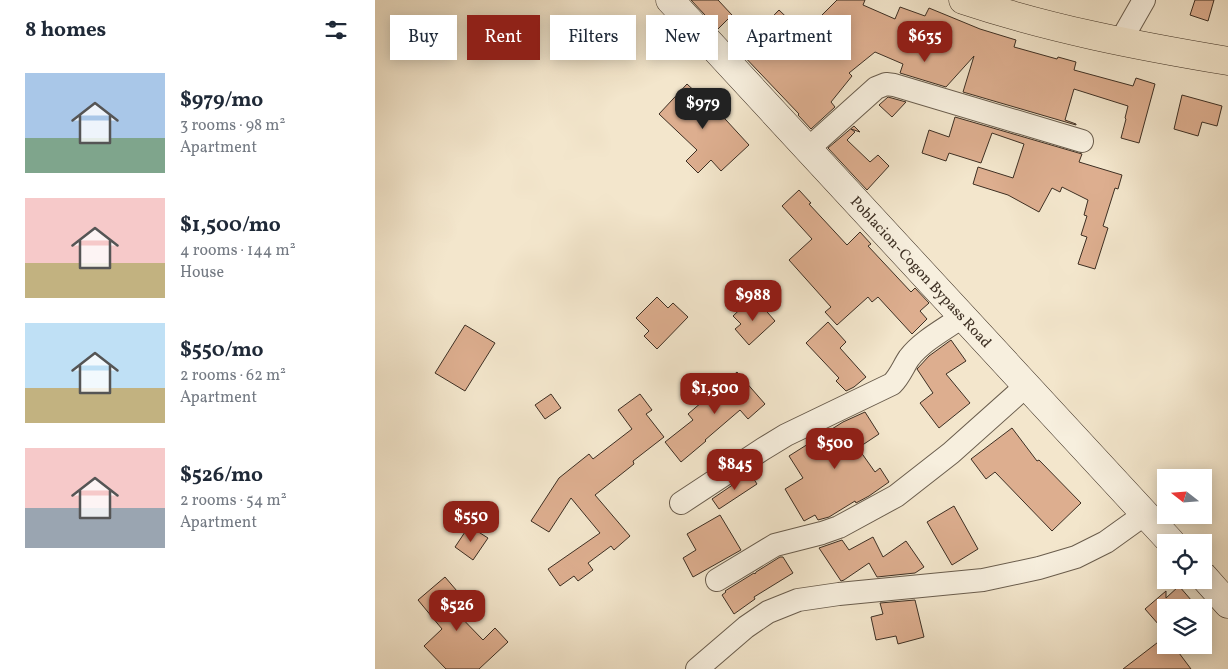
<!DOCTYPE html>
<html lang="en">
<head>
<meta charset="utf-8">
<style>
	body { margin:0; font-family:Vollkorn,serif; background:#f6f6f7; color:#1f2937; height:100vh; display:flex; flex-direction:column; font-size:19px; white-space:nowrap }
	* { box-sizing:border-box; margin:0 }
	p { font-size:16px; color:#747a83 }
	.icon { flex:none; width:28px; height:28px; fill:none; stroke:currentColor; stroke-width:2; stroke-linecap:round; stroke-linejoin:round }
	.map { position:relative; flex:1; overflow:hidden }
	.drawer { display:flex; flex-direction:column; background:#fff; width:375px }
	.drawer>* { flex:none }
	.hud { position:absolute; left:15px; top:15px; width:475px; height:45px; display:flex; gap:10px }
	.needle { width:32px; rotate:287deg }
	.fabs { position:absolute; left:782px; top:469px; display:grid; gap:10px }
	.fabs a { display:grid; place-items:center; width:55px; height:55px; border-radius:0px; background:#fff; box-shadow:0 2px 12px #0003; font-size:25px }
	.price { position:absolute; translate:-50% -42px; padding:0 11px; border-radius:10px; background:#8f2418; color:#fff; font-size:16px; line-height:32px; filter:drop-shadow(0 1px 2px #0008) }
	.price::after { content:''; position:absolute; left:50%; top:30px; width:15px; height:11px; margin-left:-8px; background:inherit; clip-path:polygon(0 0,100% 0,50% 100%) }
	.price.on { background:#222; color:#fff }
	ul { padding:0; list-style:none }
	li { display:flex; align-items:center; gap:15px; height:125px; padding:0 25px }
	li span { display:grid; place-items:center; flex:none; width:140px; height:100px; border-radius:0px; color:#555 }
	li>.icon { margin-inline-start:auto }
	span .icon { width:60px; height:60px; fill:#fffc; stroke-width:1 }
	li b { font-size:21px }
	h2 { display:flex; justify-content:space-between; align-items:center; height:60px; padding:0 25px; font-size:21px }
	.pill { padding:0 18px; border-radius:0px; background:#fff; box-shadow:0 2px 12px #0003; font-size:18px; line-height:45px }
	.pill.on { background:#8f2418; color:#fff }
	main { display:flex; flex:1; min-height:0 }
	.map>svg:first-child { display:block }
</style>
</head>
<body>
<main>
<section class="drawer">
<h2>8 homes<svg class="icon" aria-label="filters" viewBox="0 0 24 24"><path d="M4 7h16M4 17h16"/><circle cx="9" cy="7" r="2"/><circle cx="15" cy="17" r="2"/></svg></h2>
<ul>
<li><span style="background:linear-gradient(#a9c7e8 65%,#7fa58c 0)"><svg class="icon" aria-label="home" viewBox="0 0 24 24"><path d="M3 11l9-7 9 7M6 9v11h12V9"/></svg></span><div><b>$979/mo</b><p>3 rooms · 98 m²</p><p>Apartment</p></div></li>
<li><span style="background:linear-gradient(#f6c9c9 65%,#c2b280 0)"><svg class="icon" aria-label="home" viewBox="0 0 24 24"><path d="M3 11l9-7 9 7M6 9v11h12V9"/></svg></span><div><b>$1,500/mo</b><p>4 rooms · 144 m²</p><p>House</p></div></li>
<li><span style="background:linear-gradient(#bfe0f5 65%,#c2b280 0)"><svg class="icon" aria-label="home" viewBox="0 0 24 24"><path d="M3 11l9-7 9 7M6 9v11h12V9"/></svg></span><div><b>$550/mo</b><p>2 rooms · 62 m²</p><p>Apartment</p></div></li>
<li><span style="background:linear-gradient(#f6c9c9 60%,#9aa5b1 0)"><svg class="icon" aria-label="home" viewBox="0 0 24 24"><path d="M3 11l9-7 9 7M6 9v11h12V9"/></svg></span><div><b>$526/mo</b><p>2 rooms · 54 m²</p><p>Apartment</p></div></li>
</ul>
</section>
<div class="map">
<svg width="853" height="669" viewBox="0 0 853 669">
	<rect width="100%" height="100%" fill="#f3e6cc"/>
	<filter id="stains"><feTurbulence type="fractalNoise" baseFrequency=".004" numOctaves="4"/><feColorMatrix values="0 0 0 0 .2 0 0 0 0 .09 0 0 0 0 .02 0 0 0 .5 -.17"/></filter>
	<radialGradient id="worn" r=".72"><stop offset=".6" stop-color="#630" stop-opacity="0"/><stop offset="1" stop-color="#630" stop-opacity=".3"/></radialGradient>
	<path fill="#ddae8f" stroke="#3d2f23" d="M316,0H343L357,15L343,29Z
		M462,0H490L488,5L520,19L525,7L550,16L554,8L605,29L641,40L639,47L682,59L683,57L701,62L699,70L758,86L761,78L780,84L764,143L746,138L751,119L750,118L753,106L699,89L690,120L701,124V125L588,92L599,56L571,87L525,73L528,64L500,52L474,73L477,76L456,102L460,107L436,129L423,115L424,114L364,51L404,10L427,32L428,31L430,32Z
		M820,0H839L833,21L815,15Z
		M312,84L351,120L374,145L346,171L336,160L323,173L311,161L322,150L284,114Z
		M807,95L847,106L842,126L827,122L823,136L799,129Z
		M513,97L531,102L517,117L504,105Z
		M580,117L707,154L704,162L747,175L743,189L740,188L728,226L733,228L720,269L703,264L712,237L706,235L712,216L709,215L713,200L687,187L685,192L677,188L664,212L633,195L598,184L603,167L638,178L649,144L617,133L606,163L574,153L571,161L547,153L554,130L574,137Z
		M479,126L485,132L476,129L480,132L472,140L495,162L503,155L514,166L492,190L453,148Z
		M424,190L436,203L434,204L472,245L485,232L496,244L493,246L536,292L540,288L554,303L545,311L552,319L537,334L503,297L497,302L493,297L462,325L450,312L456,307L414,260L437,239L407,206Z
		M282,297L293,308L298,303L313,317L282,349L269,336L274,331L261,318Z
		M375,300L382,309L386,305L400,321L374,345L360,329L366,324L358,316Z
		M453,322L471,342L465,348L491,377L479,387L471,391L461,381L464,378L431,343Z
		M90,325L120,343L90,391L60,373Z
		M576,340L591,361L571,374L595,403L564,428L545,403L558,393L542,369L554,356Z
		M362,372L390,404L373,419L365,410L330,440L331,441L306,462L290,442L318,420L313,414Z
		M176,394L186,408L170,419L160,405Z
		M265,394L277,410L271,414L289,437L258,461L259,464L220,495L255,536L239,550L236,546L213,563L218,570L203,581L199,576L185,586L173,569L225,533L196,498L174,532L156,521L184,478L214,454L218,459L257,429L243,410Z
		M490,412L504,434L483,448L500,472L505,468L514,482L494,496L481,503L480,501L454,517L443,520L440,515L429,521L410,489L428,478L414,456L468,422Z
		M637,428L662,461L664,460L706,503L677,531L620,472L611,479L596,459Z
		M375,473L382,484L344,509L337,499Z
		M579,506L603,549L577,565L552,522Z
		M345,515L366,550L318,577L308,558L321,550L312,534Z
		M94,526L113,538L98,560L80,547Z
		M498,537L508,557L531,541L549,567L540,573L502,577L494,563L469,580L466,581L444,548L467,540L474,550Z
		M405,557H408L418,573L379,597L380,599L359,614L347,595L351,592L350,591L379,573L380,574L381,572Z
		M70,577L88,598L77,608L108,640L120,628L133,642L104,669H71L49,646L67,629L43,600Z
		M804,586L823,608H791V633L770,609L791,591V598Z
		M540,600L549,637L523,644L521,636L501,640L496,617L508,614L505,603Z
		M791,636V645H798L816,669H748Z"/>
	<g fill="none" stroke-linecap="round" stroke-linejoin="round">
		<defs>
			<path id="minor" d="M745,42L769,0
				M433,149L501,88L511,84L519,85L707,141
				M306,503L388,449L411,435L517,384C525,376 528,367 534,358C547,341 570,329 587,317
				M342,580L400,545L447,533L464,527L521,496L576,453L651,386
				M322,669L371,627L393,612L423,600L464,594L608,580L664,568L701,557L731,542L770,514"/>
			<g id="secondary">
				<path id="s1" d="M295,0L796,542"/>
				<path d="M829,577L853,604"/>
			</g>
			<path id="trunk" d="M588,0C675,29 763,46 853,61"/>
		</defs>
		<use href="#minor" stroke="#6a5d4d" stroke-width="24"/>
		<use href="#secondary" stroke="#3d2f23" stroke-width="29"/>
		<use href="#trunk" stroke="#3d2f23" stroke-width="29"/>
		<use href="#minor" stroke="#f7efde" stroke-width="22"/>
		<use href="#secondary" stroke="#f7efde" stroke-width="28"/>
		<use href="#trunk" stroke="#f3e6cc" stroke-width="28"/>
	</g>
	<g text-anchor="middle" stroke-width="4" stroke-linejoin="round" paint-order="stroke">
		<g font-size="15" fill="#3d2f23" stroke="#f7efde">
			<text dy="5" stroke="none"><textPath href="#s1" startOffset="370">Poblacion-Cogon Bypass Road</textPath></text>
		</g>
	</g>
	<rect width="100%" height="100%" filter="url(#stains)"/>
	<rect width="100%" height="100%" fill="url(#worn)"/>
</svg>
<div class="fabs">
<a><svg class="needle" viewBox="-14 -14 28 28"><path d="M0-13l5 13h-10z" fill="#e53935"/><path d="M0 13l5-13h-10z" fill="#747a83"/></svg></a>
<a><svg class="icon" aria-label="locate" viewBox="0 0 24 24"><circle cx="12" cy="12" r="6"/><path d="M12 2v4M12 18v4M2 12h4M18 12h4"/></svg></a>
<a><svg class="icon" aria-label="layers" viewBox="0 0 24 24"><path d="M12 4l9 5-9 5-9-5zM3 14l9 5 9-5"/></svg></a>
</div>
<b class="price" style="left:550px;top:63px">$635</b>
<b class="price on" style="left:328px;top:130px">$979</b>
<b class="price" style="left:378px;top:322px">$988</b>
<b class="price" style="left:340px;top:415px">$1,500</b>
<b class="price" style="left:460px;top:470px">$500</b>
<b class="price" style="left:360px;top:491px">$845</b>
<b class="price" style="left:96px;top:543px">$550</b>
<b class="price" style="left:82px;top:632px">$526</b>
<div class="hud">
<a class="pill">Buy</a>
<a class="pill on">Rent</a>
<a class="pill">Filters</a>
<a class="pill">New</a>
<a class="pill">Apartment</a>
</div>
</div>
</main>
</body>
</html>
